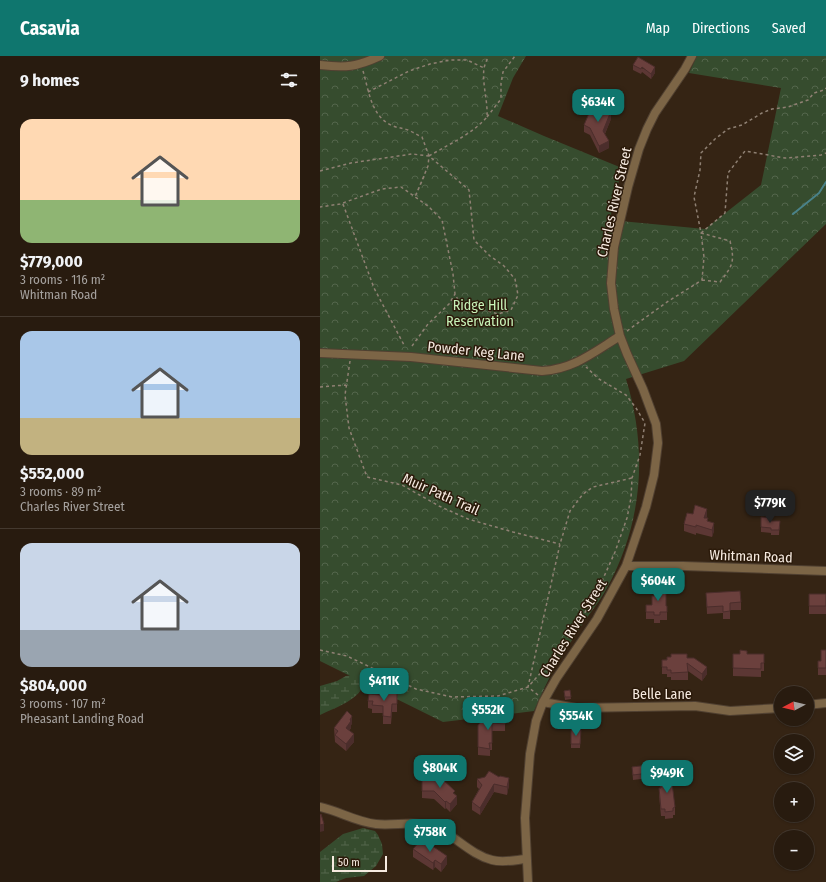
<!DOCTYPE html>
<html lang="en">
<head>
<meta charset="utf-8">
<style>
	body { margin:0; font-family:"Fira Sans Condensed",sans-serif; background:#302418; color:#f1f3f6; height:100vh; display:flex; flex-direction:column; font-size:15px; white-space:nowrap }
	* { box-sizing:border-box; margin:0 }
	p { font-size:13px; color:#a5a19e }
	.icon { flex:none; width:22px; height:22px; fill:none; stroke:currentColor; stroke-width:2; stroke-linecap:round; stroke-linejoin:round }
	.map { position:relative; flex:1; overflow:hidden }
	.side { display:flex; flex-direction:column; background:#281b0f; width:320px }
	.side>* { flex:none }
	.needle { width:26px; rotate:263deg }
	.tools { position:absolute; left:454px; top:630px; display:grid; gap:8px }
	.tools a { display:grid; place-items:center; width:40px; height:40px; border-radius:50%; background:#281b0f; box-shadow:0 1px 3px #0004,0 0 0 1px #44392f; font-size:20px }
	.scale { position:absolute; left:12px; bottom:10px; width:55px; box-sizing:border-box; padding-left:4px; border:2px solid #f7ebe1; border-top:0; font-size:11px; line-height:14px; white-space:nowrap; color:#f7ebe1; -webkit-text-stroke:3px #2b1a0a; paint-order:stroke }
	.price { position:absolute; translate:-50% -34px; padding:0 9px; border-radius:8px; background:#0f766e; color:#fff; font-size:13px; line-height:26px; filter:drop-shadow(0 1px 2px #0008) }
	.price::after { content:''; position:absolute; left:50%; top:24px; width:12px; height:9px; margin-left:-6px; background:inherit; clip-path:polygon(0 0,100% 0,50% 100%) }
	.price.current { background:#222; color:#fff }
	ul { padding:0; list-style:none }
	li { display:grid; align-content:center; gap:8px; height:212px; padding:0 20px }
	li+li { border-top:1px solid #44392f }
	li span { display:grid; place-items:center; height:124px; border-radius:12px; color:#555 }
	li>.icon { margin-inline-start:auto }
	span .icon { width:72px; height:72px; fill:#fffc; stroke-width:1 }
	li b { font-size:17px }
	h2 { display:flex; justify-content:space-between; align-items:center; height:48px; padding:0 20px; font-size:17px }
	header { display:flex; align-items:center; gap:24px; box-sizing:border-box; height:56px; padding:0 20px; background:#0f766e; color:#fff }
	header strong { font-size:19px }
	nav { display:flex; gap:22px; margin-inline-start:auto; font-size:14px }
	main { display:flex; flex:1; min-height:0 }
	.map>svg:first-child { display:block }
</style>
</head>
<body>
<header>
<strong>Casavia</strong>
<nav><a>Map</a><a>Directions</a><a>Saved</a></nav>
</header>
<main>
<section class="side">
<h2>9 homes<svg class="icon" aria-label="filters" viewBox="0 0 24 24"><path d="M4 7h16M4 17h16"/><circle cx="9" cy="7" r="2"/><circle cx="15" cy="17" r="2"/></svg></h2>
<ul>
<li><span style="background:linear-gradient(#ffd9b3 65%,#8fb573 0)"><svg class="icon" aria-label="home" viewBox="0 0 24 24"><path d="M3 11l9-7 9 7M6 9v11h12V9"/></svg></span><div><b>$779,000</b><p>3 rooms · 116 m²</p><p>Whitman Road</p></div></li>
<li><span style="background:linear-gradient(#a9c7e8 70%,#c2b280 0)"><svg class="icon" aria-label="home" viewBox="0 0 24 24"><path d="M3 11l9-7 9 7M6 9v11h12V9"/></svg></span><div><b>$552,000</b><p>3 rooms · 89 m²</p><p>Charles River Street</p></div></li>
<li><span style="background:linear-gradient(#c9d6e8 70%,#9aa5b1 0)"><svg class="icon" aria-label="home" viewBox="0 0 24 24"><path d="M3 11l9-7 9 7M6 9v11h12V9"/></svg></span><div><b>$804,000</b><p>3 rooms · 107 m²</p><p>Pheasant Landing Road</p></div></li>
</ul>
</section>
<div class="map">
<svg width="506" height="826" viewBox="0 0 506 826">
	<defs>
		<pattern id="wetland-marsh" width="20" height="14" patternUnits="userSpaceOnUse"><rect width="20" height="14" fill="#364c2e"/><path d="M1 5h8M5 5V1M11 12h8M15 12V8" fill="none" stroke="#54664c"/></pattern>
		<pattern id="park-crowns" width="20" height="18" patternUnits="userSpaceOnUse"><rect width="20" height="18" fill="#364c2e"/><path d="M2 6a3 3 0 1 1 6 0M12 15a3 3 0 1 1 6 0" fill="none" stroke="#54664c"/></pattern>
	</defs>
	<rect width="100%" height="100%" fill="#352414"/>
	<path fill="url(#wetland-marsh)" d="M34,619L44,625C43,643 14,652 0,659V630L17,625L26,620Z
		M43,772L55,775L58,779L62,788L63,798L56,810L44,820L26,822L16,826H0V796L23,778Z"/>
	<path fill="url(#park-crowns)" d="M0,0H206L193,22L178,60L224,80L302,112L292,153L290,164L385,173L441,129L461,32L369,17L377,0H506V168L364,305L306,323C328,394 323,466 287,532C279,547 267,560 258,575C251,586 243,597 237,608C228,623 221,639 214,655L123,666L0,605Z"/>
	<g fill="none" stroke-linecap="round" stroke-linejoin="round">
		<path stroke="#498289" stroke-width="2" d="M473,158L499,137L506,126"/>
		<defs>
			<path id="minor" d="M0,9C26,12 36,11 60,0
				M0,297L91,301L222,315C254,313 274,296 300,280
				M306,510H363L506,515
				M223,646L256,652L375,650L410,655L461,652
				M487,649L506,647
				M0,751C19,755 36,766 56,768C73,770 90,765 108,769C132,775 148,798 172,804C183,807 195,804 206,803
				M208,826L205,762L210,698L216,665L223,646L236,623L277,563L306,510L326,451L334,419L338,387L336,368L323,333L307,298L300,280L294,253L291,227L294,191L308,131L319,93L327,73L335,57L365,13L372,0"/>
		</defs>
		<use href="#minor" stroke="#504031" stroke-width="10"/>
		<path stroke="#8f8073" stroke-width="1.5" stroke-dasharray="3 3" stroke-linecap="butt" d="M43,15C49,35 51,61 73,70C78,72 83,72 88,74C93,76 97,79 102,81L109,100L108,110L95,141L105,118
			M48,36L89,15L110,8L130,4H147L164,12
			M167,61L181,43V27L183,16L195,0
			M109,100C129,88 151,79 167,61C168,45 162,28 164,12C165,8 167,4 168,0
			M0,115L31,107L92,98L109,100L149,134L154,184L170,200L184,210L195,223L198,239L191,254L178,258L139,246L135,238L133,218L122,164L108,150L81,131L62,133L20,148L0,151
			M23,148L54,232L84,289
			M382,224L400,226C413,209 415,206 410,185L381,177L374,141L380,114L381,97L395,83L408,73L422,69L442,57L452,53L468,51L488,44L494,37L504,34L506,32
			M307,275L347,246L382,224L384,201L381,177L405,157L408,117L425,95L465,102L501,99L506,97
			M92,290L108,268L129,248L135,238
			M30,305L25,339L29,372L47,421L82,429L119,450L148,463L193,476L240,488
			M0,331L26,329
			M0,594L27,600L96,633L132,641L178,640L208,631L235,601L274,543L295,496L307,462L311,442L312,422L320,399L325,367L316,352L306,339L279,323L266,311
			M218,639L208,631L240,488L250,455L263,438L273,431L312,422"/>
		<use href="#minor" stroke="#7c6546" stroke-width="8"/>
	</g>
	<path fill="#5c3734" d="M313,9L335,17L331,23L322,16L321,18L313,14Z
		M291,63L285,78L289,92L279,97L270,79L264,76V69Z
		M373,458L387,460L386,462L388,465L394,475L392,481L376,477V479L364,475V468Z
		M441,461L451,465H460L459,479H451V477L441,476Z
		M386,537L421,546V554H410V563H403V557L387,558Z
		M489,538H506V558H489Z
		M334,540L346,550H347V564H340V567H334V563H326V549H332Z
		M506,594V619H498V605H501Z
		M413,598H444V615H441V621L413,620Z
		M367,602L387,618L382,625L368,615V624H351V621H347V618H342V604Z
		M250,634L251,643L245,644L244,635Z
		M77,644V656H72L71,668H63V657H52V653L48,652V645Z
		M185,661V675H172V694H170V700L158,699V669Z
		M32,668L31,669V672L29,675L34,686L26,695L15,686L14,672Z
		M251,674H261L260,692H251Z
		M312,711L329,717V722L313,724Z
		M340,720L350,728L355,751V759H353V762L345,763V760H341L339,739V732H340Z
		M157,723L189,729L187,739L174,736L160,759L152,754V746L159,733L157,731Z
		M102,724L135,738L137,748L130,756L126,752L125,753L114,743L102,742Z
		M93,793L127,808L121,816L115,811L113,814L93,801Z"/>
	<path fill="#4b2d2b" d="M335,11V17L331,23V18Z
		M291,55V63L283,82V75Z
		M289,85V92L279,97V90Z
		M387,453V460L384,469V462Z
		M394,467V475L392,481V474Z
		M387,611V618L382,625V618Z
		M32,660V668L31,669V672L26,679V672Z
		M34,678V686L26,695V688Z
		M189,722V729L187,739V731Z
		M174,728V736L160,759V752Z
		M137,740V748L130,756V748Z
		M126,745V752L125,753V746Z
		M4,768V775L0,776V769Z
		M127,800V808L121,816V808Z
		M115,804V811L113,814V807Z"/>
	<path fill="#6b403d" stroke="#4b2d2b" d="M318,1L335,11L331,18L322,11L321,13L313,9Z
		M273,48L291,55L283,75L289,85L279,90L270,72L264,69Z
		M375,449L387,453L384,462H388L387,465L394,467L392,474L376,469V471L364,468L367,457L373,458Z
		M441,461L452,462L451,465H460L459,474H451V472L441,471Z
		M335,532H344V534H346V550H347V556H340V559H334V556H326V549H332V540H334Z
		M420,535L421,546L410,547V555L403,556V550L387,551L386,537Z
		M489,538H506V550H489Z
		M420,594L427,595V598H444V607H441V613L413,612V598H420Z
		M501,594H506V612H498V605H501Z
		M351,598H367V602H374L387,611L382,618L367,607L368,616L351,617V614H347V611H342V604H347V601H351Z
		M250,634L251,641H245L244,635Z
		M60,636L77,637V648H72L71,661L63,660V650L52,649L53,645H48L49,638L60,639Z
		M27,655L32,660L30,664L31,665L26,672L34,678L26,688L15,679L18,675L14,672Z
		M168,660L185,661V668L172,667V687H169L170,693L158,691V669Z
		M251,674H261L260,688H251Z
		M328,709L329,717L313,719L312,711Z
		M169,715L179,721L180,720L189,722L187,731L174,728L160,752L152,746L162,729L157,723L165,721Z
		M349,719L350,728L352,727L355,751L353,752V755L345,756V753H341L339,732H341L340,720Z
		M116,720L120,721L135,735L133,737L137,740L130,748L126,745L125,746L114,735H102V724H113Z
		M1,758L4,768L0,769V759Z
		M105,785L127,800L121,808L115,804L113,807L93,793L99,786L103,789Z"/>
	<g text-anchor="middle" stroke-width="3" stroke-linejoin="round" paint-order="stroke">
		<g font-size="14" fill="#f7ebe1" stroke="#2b1a0a">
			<text transform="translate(294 146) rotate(-77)" y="5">Charles River Street</text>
			<text transform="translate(156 295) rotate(6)" y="5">Powder Keg Lane</text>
			<text transform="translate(121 438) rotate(24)" y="5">Muir Path Trail</text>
			<text transform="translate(431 500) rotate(2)" y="5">Whitman Road</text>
			<text transform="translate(253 572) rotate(-58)" y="5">Charles River Street</text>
			<text x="342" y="643">Belle Lane</text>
		</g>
		<g font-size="14" fill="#c7f2b7" stroke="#2b1a0a">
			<text x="160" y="254">Ridge Hill<tspan x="160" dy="16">Reservation</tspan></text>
		</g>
	</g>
</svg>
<div class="tools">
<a><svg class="needle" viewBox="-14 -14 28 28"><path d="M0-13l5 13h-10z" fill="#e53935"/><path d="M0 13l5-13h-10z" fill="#a5a19e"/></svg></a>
<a><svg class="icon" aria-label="layers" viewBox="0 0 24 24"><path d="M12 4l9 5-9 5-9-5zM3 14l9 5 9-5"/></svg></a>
<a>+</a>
<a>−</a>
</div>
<div class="scale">50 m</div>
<b class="price" style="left:278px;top:67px">$634K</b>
<b class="price current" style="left:450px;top:468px">$779K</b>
<b class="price" style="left:338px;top:546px">$604K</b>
<b class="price" style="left:64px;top:646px">$411K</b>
<b class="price" style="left:168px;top:675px">$552K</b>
<b class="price" style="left:256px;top:681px">$554K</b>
<b class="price" style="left:120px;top:733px">$804K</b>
<b class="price" style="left:347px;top:738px">$949K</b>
<b class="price" style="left:110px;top:797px">$758K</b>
</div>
</main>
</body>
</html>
